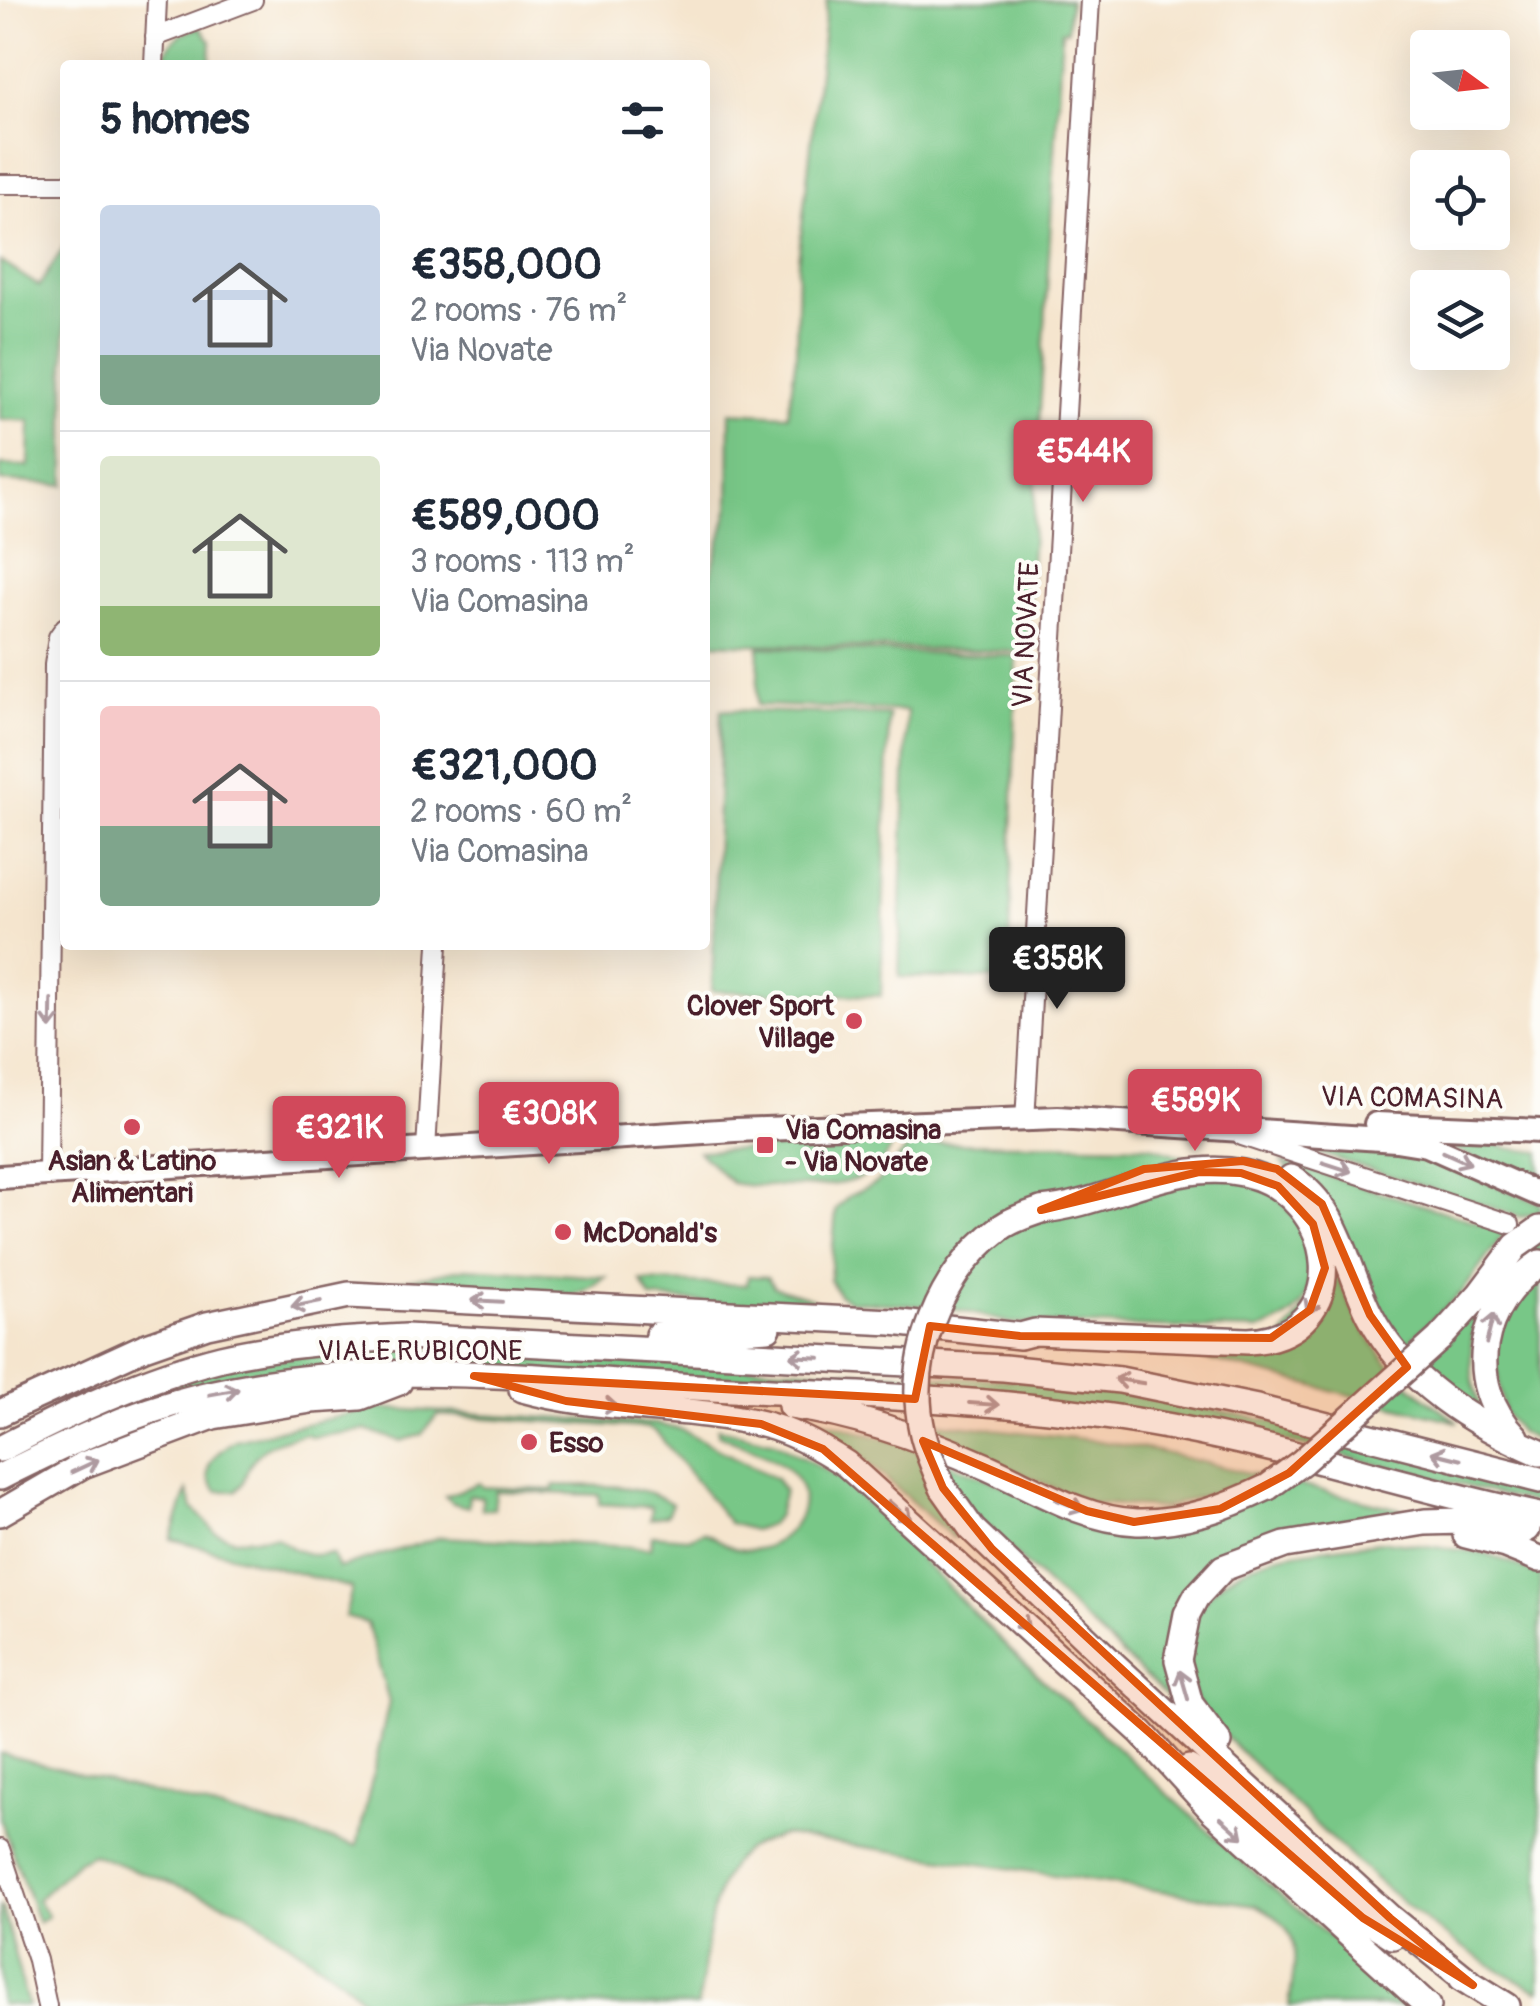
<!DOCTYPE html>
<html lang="en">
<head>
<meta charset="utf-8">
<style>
	body { margin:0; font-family:Pangolin,sans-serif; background:#f2f2f3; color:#1f2937; height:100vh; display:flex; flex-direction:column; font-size:38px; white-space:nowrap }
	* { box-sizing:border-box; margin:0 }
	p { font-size:32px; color:#747a83 }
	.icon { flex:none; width:55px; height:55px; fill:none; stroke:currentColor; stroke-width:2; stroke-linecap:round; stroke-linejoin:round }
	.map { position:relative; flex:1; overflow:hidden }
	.drawer { position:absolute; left:60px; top:60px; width:650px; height:890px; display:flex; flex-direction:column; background:#fff; border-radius:10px; box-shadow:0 10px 40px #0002 }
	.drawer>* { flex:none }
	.needle { width:65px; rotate:105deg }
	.buttons { position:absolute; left:1410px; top:30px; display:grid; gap:20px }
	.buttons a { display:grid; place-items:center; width:100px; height:100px; border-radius:10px; background:#fff; box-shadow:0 10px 40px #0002; font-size:50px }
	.price { position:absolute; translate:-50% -85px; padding:0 22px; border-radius:10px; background:#d1495b; color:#fff; font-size:32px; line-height:65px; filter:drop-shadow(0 2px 5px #0008) }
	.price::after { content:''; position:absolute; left:50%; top:60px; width:30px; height:22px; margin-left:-15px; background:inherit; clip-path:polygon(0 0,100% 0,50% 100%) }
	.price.active { background:#222; color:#fff }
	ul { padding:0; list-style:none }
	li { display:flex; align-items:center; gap:30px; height:250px; padding:0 40px }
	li+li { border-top:2px solid #e0e1e3 }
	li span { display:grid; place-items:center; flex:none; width:280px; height:200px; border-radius:10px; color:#555 }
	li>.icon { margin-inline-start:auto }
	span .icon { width:120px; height:120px; fill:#fffc; stroke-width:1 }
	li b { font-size:42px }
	h2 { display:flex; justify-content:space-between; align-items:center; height:120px; padding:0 40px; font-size:42px }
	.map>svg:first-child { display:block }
</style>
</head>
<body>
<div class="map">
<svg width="1540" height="2006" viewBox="0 0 1540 2006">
	<rect width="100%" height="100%" fill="#fdfcf7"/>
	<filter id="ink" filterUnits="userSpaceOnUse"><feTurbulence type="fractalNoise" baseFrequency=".01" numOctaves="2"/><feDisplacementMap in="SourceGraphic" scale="20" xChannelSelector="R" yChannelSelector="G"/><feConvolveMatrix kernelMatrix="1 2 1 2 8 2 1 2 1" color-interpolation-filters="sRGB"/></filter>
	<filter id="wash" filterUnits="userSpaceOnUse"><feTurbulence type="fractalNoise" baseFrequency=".0048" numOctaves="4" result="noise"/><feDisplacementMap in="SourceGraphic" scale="40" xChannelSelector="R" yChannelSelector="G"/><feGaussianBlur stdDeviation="2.25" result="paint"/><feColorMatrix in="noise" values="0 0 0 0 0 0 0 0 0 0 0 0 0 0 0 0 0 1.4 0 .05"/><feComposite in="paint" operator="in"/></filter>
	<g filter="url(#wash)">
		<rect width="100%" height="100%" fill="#f5e5ce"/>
		<path fill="#78c787" stroke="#617359" stroke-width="2.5" d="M827,0H1070L1067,31H1062L1026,652L705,643V596L729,507L730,412L788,415L796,356L798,262Z
			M200,27L211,41L210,65H164C166,41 178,34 200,27Z
			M65,245V485L0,481V465L29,466L30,421L0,419V261L39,286Z
			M759,647L1017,656L1008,979L899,977L907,711L757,705Z
			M721,710L889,715L881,996L712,991Z
			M1292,1141L1414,1152L1540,1203V1211L1521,1217L1292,1145Z
			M888,1142L892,1146C872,1191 820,1186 780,1186C764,1186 747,1187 732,1183L698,1151Z
			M950,1143L1151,1146L1270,1187L1312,1238C1311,1287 1314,1314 1258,1330L1011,1323L950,1308L850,1301L839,1295L830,1280L836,1209L849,1196L877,1183L911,1144Z
			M1494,1143L1506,1148L1540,1152V1189L1443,1144Z
			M1280,1161L1506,1231L1463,1291L1402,1348L1292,1172Z
			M1540,1231V1257C1525,1270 1496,1288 1485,1304C1464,1333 1470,1383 1482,1413L1410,1365Z
			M466,1268L606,1277L587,1290L568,1297L394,1287V1282Z
			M1333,1268C1352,1308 1369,1346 1401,1377C1418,1394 1439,1408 1458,1422L1194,1356L1107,1342L1279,1343Z
			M1540,1275V1442L1520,1432L1504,1412L1491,1340L1498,1321Z
			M748,1276L767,1277L774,1287L813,1299L814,1311L651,1298L641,1281L747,1285Z
			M364,1347L1057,1382L1277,1422L1540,1489V1505L1272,1438L756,1378L206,1384C131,1403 69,1430 0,1463L85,1416L218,1367Z
			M375,1408L657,1424L682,1430L776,1479L784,1491L778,1515L770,1525L753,1530L729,1523L657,1433L647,1428L438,1415L421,1435L401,1441L365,1430L312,1437L306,1434C281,1439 258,1444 247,1471C244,1480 244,1484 236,1491H217C196,1469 215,1453 235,1440Z
			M815,1418L902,1444L1096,1523L1255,1496L1235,1486L1163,1508L1088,1503L895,1418L1093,1440L1156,1451L1420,1514C1332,1517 1178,1534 1166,1644C1164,1663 1173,1679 1174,1697L1168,1698L976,1518L953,1538L857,1453L812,1428Z
			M718,1428L775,1442L843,1480L1011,1651L1246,1865L1409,2006H1289C1295,1959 1306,1928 1256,1905L783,1835C773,1839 762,1841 753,1846C707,1869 706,1961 698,2006H369L342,1980L243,1910L92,1854L77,1862L37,1900L48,1916L38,1923L0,1818V1753L357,1846L389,1702L367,1623L345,1617L352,1588L171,1539L187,1491L193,1508L215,1532L233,1539L276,1537L295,1550L314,1555L332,1554L338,1568L441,1537L650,1548L652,1535L688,1538L703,1532C715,1536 726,1547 739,1549C781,1558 827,1503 788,1469C770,1454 739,1444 718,1434Z
			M480,1483L483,1487L554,1490V1485C591,1487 641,1481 672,1504L667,1515L650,1519L651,1507L599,1504V1495L496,1491L494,1509H482V1497L469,1495L468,1507L453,1503L445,1496Z
			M1386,1541L1486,1553L1540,1575V1991C1415,1934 1313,1819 1213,1725C1207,1715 1196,1704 1193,1693C1172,1622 1210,1573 1279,1556C1313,1548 1351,1546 1386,1541Z
			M0,1907L3,1910L28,2006L0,2004Z"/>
	</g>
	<g filter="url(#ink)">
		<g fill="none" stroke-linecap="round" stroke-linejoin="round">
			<defs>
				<path id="minor" d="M155,37L253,0
					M154,65L157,0
					M0,184H65
					M1025,1121L1090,0
					M1242,1136L1510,1224
					M426,1150L438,945
					M48,1174L54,665L58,637L65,627
					M0,1849L37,1960L47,2006"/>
				<path id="major" d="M1376,1124L1540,1131
					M0,1177L735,1130L1058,1118L1396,1140L1427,1145L1540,1195"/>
				<path id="highway" d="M1291,1178C1340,1208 1346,1268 1370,1315C1404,1382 1473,1424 1540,1453
					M658,1335L768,1328
					M1439,1339L1480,1294L1516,1246L1540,1229
					M522,1389C601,1411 684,1405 762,1424C792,1431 820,1447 846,1464L1141,1732L1212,1810L1428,2006
					M791,1406C858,1415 924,1439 987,1467C1034,1488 1084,1520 1137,1522C1184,1523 1226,1507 1268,1487
					M0,1413L144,1347L207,1325L349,1295L892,1322L1020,1336L1035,1332L1248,1341C1358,1336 1340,1193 1243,1173C1172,1159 1109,1204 1041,1210
					M1516,1437C1462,1382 1480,1303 1540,1263
					M0,1449C69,1413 145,1377 221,1358C281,1344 345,1340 406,1337L1004,1368L1120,1380L1257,1408L1540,1480
					M0,1477C64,1445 127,1414 197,1397C370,1354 556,1381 732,1389C878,1396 1028,1400 1172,1427C1296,1450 1417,1490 1540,1516
					M943,1488L972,1529L1113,1664L1390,1918L1473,1985
					M0,1513L83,1465L213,1416L311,1400L360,1397L399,1382
					M1466,1535L1505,1545L1540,1559
					M1219,1742L1190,1704L1178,1660L1187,1614L1196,1597L1223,1568L1285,1545L1425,1522L1462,1521L1527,1529
					M1189,1768C1260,1821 1319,1891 1393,1936
					M1462,1978L1507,2006"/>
			</defs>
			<use href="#minor" stroke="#866464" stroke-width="22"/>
			<use href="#major" stroke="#866464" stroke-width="28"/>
			<use href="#highway" stroke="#866464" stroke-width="30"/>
			<use href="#minor" stroke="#fff" stroke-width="18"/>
			<use href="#major" stroke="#fff" stroke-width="22"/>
			<use href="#highway" stroke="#fff" stroke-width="25"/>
			<defs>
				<path id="highway-bridge" d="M1268,1487L1302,1462L1439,1339
					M943,1488C935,1469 926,1450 922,1430C906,1357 940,1273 999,1229C1010,1220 1027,1215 1041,1210"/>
			</defs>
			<use href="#highway-bridge" stroke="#866464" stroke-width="30" stroke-linecap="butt"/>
			<use href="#highway-bridge" stroke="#fff" stroke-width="25"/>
		</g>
		<defs><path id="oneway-shaft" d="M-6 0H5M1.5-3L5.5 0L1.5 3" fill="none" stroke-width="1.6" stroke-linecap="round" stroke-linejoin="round" transform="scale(2.5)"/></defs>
		<g stroke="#ae9aa0">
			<use href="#oneway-shaft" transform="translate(51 1014) rotate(91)"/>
			<use href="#oneway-shaft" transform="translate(1457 1158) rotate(24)"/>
			<use href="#oneway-shaft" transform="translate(1337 1167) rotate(18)"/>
			<use href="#oneway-shaft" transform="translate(1314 1300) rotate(118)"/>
			<use href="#oneway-shaft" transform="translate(487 1301) rotate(-177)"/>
			<use href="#oneway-shaft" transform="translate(306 1304) rotate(169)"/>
			<use href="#oneway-shaft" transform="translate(1490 1329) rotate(-76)"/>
			<use href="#oneway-shaft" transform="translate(805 1357) rotate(-177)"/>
			<use href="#oneway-shaft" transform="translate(1129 1381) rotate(-171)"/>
			<use href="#oneway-shaft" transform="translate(224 1392) rotate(-10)"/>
			<use href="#oneway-shaft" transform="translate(984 1404) rotate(4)"/>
			<use href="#oneway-shaft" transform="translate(603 1405) rotate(5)"/>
			<use href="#oneway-shaft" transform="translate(1446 1456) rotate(-166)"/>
			<use href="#oneway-shaft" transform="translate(85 1466) rotate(-25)"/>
			<use href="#oneway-shaft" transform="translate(1070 1505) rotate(21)"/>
			<use href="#oneway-shaft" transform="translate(900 1511) rotate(42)"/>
			<use href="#oneway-shaft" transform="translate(1018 1619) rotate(43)"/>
			<use href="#oneway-shaft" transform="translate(1184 1685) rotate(-106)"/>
			<use href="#oneway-shaft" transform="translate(1232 1828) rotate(42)"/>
		</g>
	</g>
	<path fill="#e0560e" fill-opacity="0.2" stroke="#e0560e" stroke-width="8" stroke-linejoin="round" d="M1243,1161L1277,1169L1322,1204L1370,1315L1407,1367L1289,1473L1220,1509L1134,1522L1087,1511L923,1441L943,1488L992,1549L1390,1918L1473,1985L1363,1918L823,1449L761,1424L566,1401L474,1376L915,1399L930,1326L1020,1336L1271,1338L1310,1310L1325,1268L1313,1224L1278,1186L1241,1173L1199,1172L1041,1210L1144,1169Z"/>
	<g fill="#d1495b" stroke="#fdfcf7" stroke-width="4">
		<circle cx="854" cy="1021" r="10"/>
		<circle cx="132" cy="1127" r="10"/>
		<rect x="755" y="1135" width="20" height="20" rx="5"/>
		<circle cx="563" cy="1232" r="10"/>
		<circle cx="529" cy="1442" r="10"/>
	</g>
	<g text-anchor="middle" stroke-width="8" stroke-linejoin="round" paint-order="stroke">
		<g font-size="28" fill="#4a1f2b" stroke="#fdfcf7">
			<text transform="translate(1025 635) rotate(-87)" y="10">VIA NOVATE</text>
			<text transform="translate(1412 1097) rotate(1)" y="10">VIA COMASINA</text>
			<text x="420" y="1360">VIALE RUBICONE</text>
		</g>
		<g font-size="28" font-weight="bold" fill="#4a1f2b" stroke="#fdfcf7" text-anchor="start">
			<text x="834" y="1015" text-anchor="end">Clover Sport<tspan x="834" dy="32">Village</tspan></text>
			<text x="785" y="1139">Via Comasina<tspan x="785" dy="32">- Via Novate</tspan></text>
			<text x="132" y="1170" text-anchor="middle">Asian &amp; Latino<tspan x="132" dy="32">Alimentari</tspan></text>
			<text x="583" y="1242">McDonald's</text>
			<text x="549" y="1452">Esso</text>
		</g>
	</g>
</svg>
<div class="buttons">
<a><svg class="needle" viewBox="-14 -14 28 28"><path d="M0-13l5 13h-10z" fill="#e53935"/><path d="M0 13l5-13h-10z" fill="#747a83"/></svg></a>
<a><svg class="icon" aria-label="locate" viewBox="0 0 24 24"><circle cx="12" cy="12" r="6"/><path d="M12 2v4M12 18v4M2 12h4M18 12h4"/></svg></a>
<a><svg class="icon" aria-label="layers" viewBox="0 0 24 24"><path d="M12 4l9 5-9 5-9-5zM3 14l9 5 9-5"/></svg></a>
</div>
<b class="price" style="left:1083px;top:505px">€544K</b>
<b class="price active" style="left:1057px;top:1012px">€358K</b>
<b class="price" style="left:1195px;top:1154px">€589K</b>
<b class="price" style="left:549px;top:1167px">€308K</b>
<b class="price" style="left:339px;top:1181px">€321K</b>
<section class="drawer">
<h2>5 homes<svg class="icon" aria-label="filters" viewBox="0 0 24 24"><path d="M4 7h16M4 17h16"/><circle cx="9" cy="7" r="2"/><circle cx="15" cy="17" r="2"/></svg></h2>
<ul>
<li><span style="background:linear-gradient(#c9d6e8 75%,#7fa58c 0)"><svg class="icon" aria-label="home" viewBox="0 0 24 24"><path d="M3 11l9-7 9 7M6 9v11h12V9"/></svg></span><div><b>€358,000</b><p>2 rooms · 76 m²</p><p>Via Novate</p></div></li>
<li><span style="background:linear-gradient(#dfe7d0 75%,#8fb573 0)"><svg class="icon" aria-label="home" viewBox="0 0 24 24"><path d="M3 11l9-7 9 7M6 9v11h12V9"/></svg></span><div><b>€589,000</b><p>3 rooms · 113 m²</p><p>Via Comasina</p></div></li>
<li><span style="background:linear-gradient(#f6c9c9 60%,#7fa58c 0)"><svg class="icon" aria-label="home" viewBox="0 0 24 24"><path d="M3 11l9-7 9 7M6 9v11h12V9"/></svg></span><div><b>€321,000</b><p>2 rooms · 60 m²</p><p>Via Comasina</p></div></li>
</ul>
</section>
</div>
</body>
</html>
